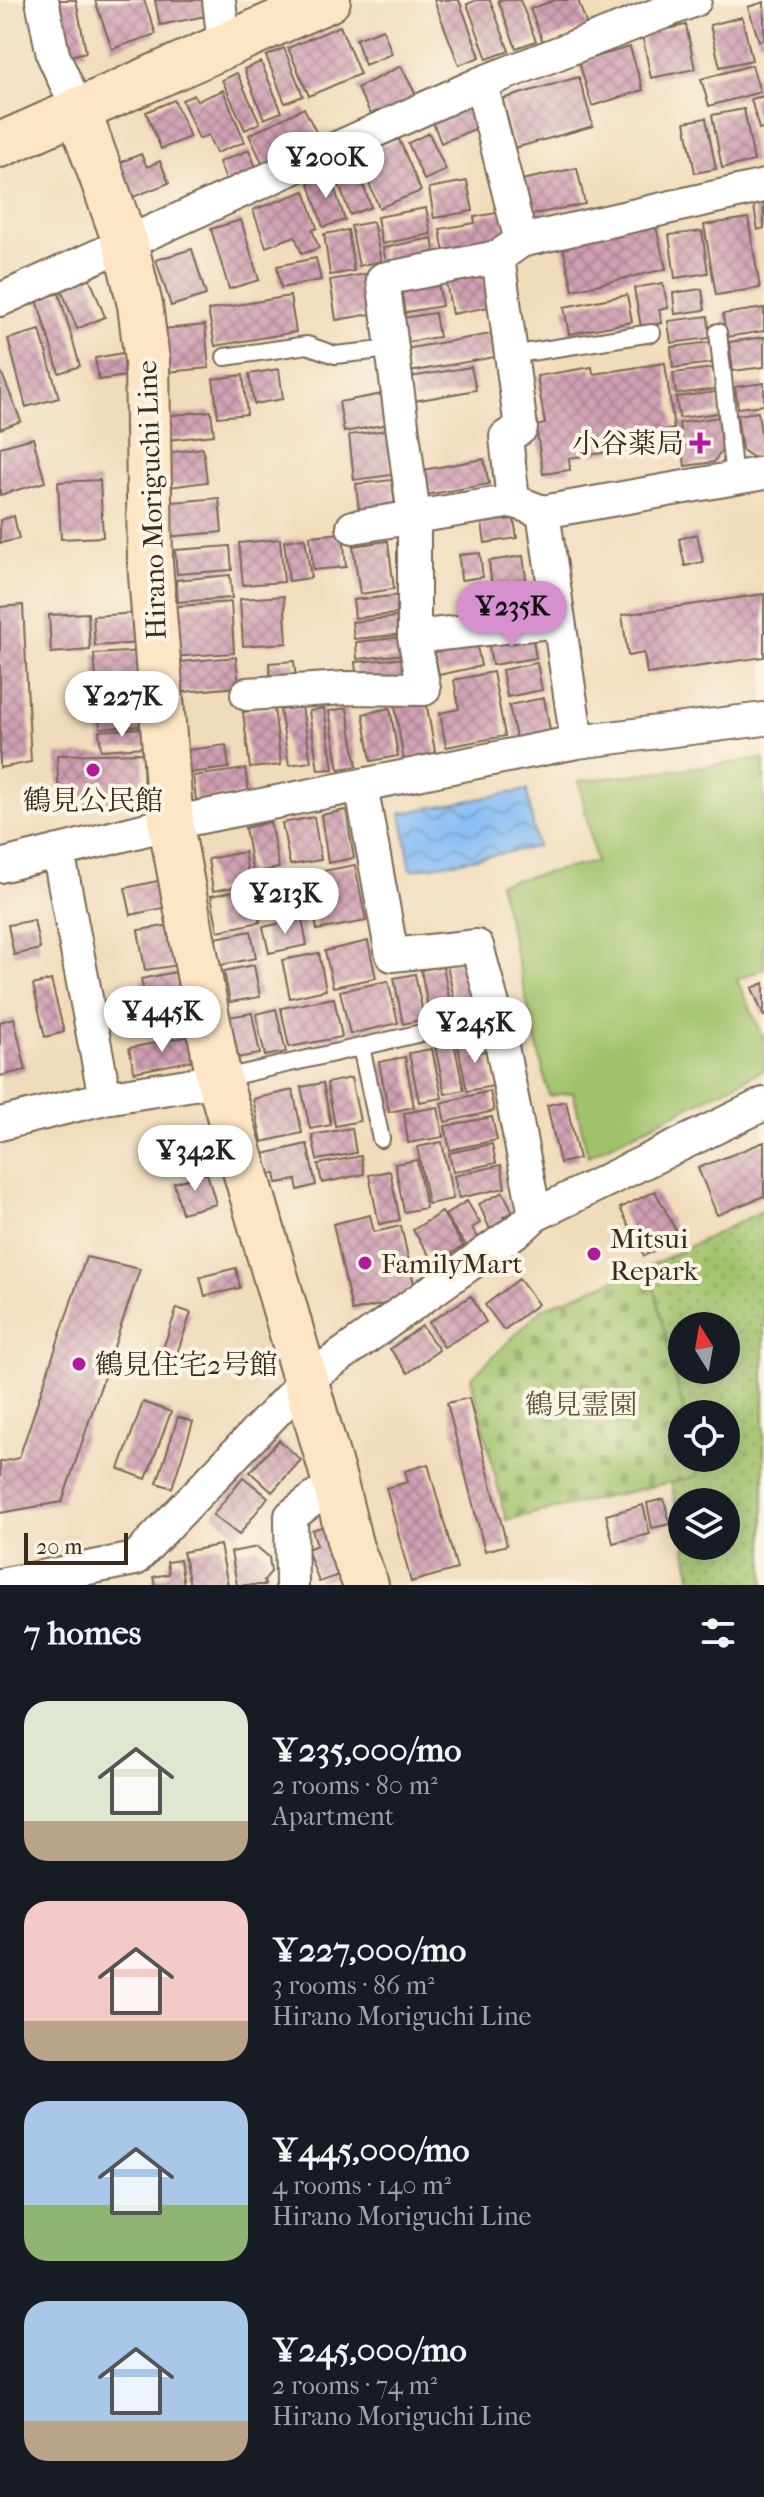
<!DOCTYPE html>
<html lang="en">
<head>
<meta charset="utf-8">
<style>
	body { margin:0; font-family:"IM FELL French Canon","Noto Serif JP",serif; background:#242831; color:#f1f3f6; height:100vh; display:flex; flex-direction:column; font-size:30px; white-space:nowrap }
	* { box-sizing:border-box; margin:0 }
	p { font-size:26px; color:#9ea1a6 }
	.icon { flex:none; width:44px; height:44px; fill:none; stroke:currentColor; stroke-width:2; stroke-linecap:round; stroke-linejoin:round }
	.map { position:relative; height:1585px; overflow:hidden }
	.panel { display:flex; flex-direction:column; background:#171b24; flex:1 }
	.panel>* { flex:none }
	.needle { width:52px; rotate:349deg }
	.fabs { position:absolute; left:668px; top:1312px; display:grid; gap:16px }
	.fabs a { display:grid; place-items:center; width:72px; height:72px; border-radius:50%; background:#171b24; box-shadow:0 4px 20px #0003; font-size:40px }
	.scale { position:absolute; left:24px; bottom:20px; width:104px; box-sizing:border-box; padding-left:8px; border:4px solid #3b2a1e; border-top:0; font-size:22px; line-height:28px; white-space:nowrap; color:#3b2a1e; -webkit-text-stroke:6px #fcf5e5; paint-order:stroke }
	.price { position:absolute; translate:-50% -68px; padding:0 18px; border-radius:28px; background:#fff; color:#222; font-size:26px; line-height:52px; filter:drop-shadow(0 2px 4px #0008) }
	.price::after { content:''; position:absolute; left:50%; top:48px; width:24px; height:18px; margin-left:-12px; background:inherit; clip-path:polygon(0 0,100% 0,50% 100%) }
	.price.selected { background:#d690ce; color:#111 }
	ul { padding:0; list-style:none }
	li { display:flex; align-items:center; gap:24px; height:200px; padding:0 24px }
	li span { display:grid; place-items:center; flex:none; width:224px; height:160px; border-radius:24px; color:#555 }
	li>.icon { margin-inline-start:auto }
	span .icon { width:96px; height:96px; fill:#fffc; stroke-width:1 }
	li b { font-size:34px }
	h2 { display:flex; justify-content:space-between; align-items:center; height:96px; padding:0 24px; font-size:34px }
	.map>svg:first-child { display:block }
</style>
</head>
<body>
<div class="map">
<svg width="764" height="1585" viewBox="0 0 764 1585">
	<defs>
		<pattern id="grass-dots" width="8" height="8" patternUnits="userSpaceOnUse" patternTransform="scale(2)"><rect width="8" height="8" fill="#a0c26b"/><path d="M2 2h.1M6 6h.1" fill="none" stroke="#849e57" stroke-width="1.8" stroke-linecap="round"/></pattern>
		<pattern id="cemetery-stones" width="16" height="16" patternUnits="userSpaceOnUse" patternTransform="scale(2)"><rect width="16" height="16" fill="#a0c26b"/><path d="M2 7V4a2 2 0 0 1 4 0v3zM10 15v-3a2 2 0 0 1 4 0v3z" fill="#849e57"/></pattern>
		<pattern id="water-waves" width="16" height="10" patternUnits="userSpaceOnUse" patternTransform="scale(2)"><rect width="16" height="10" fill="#85bcf5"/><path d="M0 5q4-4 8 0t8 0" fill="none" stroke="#6e99c6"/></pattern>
		<pattern id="building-cross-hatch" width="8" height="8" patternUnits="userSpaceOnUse" patternTransform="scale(2)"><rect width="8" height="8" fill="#d09fb3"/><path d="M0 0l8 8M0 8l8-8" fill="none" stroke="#aa8291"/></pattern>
	</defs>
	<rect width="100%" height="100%" fill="#fcf5e5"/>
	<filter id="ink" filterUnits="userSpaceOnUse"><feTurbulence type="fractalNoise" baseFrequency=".0125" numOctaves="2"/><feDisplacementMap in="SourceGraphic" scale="16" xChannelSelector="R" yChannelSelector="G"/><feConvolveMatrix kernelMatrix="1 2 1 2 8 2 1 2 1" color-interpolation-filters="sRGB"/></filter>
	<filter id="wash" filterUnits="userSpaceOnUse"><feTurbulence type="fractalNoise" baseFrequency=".006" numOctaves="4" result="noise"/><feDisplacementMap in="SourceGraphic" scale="32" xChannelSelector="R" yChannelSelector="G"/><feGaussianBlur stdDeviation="1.8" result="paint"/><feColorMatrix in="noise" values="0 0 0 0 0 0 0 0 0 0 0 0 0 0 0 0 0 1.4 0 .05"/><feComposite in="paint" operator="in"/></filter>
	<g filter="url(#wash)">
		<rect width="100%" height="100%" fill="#f0dcba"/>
		<path fill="url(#grass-dots)" stroke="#6e7644" stroke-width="2" fill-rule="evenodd" d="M764,1210V1585H693L685,1546H726V1502H682V1533L671,1482L698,1476L694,1458H726V1414H684L649,1266ZM682,1326H726V1370H682Z"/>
		<path fill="url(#cemetery-stones)" stroke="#6e7644" stroke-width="2" d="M649,1266L684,1414L682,1458H694L698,1476L506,1520L471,1378L543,1308Z"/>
		<path fill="#a0c26b" stroke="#6e7644" stroke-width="2" d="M764,759V968L737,980L764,1038V1070L588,1156L573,1092L549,1096L499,883L596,862L579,781Z"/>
		<path fill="url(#water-waves)" stroke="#60738a" stroke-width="2" d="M527,790L537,847L411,870L401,813Z"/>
		<g id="blocks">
			<path fill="url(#building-cross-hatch)" d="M59,0H76L86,52L70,56Z
				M95,0H144L156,34L112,49Z
				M155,0H214L216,14L160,25Z
				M434,0H459L480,57L459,65Z
				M477,0H490L509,51L487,59L467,4Z
				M498,0H520L536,41L516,48Z
				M555,0H578L587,26L543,42L530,9Z
				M764,2V39L759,41L748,7Z
				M742,17L752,60L720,67L710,25Z
				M686,25L695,69L651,78L642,34Z
				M340,26L360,74L309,96L288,48Z
				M383,29L392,54L365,65L356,39Z
				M630,47L643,90L592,106L579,62Z
				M284,48L303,96L285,103L266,56Z
				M261,62L282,112L264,119L244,69Z
				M752,65L760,92L709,106L701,79Z
				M401,66L417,97L373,118L357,88Z
				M237,73L260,123L245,130L222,80Z
				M579,77L593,126L515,148L502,99Z
				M223,90L245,142L216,153L208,135L199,139L182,100L194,95L197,101Z
				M764,96V128L759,129L751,99Z
				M174,100L190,137L161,149L146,112Z
				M470,102L480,127L441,143L431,117Z
				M304,108L321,142L265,169L249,135Z
				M744,109L754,161L722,168L712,115Z
				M706,118L716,169L695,173L685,122Z
				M429,133L446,170L424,180L408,143Z
				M399,139L421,191L379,208L358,156Z
				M249,150L258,172L228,185L219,162Z
				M141,154L147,167L160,161L169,183L128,199L114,165Z
				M355,162L371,207L350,215L334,170Z
				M577,168L585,204L529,215L522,180Z
				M330,174L345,220L323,227L308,181Z
				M467,181L473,211L434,218L429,188Z
				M305,191L317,228L312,230L319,248L302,254L295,236L266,247L253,210Z
				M764,194V228L758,230L752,196Z
				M426,208L431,234L382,244L377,217Z
				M502,212L508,244L444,254L440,229L475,223L474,217Z
				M748,218L760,288L716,295L704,225Z
				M654,219L666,269L573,290L561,240Z
				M241,220L259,280L229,289L211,229Z
				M373,222L381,261L359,266L351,226Z
				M348,230L354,271L330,275L324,234Z
				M702,231L708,273L675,278L669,235Z
				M432,238L435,255L387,265L383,248Z
				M192,249L206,295L171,306L156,260Z
				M316,258L321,280L281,288L277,266Z
				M88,274L105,317L77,329L60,286Z
				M366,274L372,314L336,320L330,280Z
				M484,275L489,307L452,314L446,282Z
				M438,281L442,306L395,314L391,289Z
				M663,283L668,308L659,310L662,323L641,327L634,288Z
				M702,289L705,310L675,314L673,293Z
				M59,293L80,366L59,373L37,300Z
				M627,295L632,322L569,334L564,307Z
				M290,296L296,332L215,346L208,310Z
				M764,308V331L726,337L723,314Z
				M435,313L439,337L400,343L396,319Z
				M708,316L710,338L671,343L668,321Z
				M205,325L209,368L157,373L153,330Z
				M40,330L59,398L26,407L8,339Z
				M491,334L495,357L409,372L405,349Z
				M764,337V367L733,371L729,342Z
				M711,342L713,363L673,368L671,347Z
				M128,352L132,375L99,380L95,358Z
				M665,363L674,429L659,431L660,444L569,458L570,470L543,474L536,426L545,424L537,376L592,367L593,374Z
				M471,367L476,390L414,401L410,377Z
				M714,368L717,389L676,394L673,373Z
				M0,369L21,421L0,429Z
				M279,369L283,399L254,404L249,374Z
				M243,375L247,414L218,417L213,379Z
				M764,383V405L738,408L735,387Z
				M716,392L719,413L679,418L676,397Z
				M383,394L388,424L344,432L339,402Z
				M211,411L214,435L159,441L156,417Z
				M758,412L764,458L756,459L742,450L737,415Z
				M720,417L724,447L714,462L685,466L679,423Z
				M387,430L392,475L354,480L349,435Z
				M33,438L45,482L0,495V447Z
				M203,448L207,482L162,488L157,454Z
				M484,459L489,484L426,495L422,470Z
				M100,480L103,537L61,539L58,482Z
				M392,480L395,506L359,511L356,484Z
				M219,498L222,532L165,537L162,503Z
				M14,516L19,539L0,543V520Z
				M514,519L517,538L485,543L482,523Z
				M343,533L346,567L313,570L310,536Z
				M697,534L703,562L685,566L679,539Z
				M305,538L311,578L289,581L284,541Z
				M280,539L284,582L243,585L239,543Z
				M388,541L394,589L360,594L353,546Z
				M230,546L232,570L177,574L175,550Z
				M480,553L483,577L461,580L459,555Z
				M523,556L527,585L492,589L489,561Z
				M230,575L232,598L178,602L176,580Z
				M528,593L530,617L494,620L491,596Z
				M764,594V657L647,674L644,653L628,656L622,615Z
				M403,595L405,613L355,618L353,600Z
				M284,596L287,643L243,646L240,599Z
				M231,602L234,653L169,657L165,607Z
				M23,605L31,762L0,768V607Z
				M88,613L90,650L51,653L49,615Z
				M139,613L141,643L95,646L93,616Z
				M405,616L407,634L354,639L352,622Z
				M532,633L536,658L492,665L488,640Z
				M405,637L407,654L357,659L356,642Z
				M476,641L481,666L439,675L434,649Z
				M142,651L143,674L96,678L94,654Z
				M236,657L239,687L172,693L169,663Z
				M407,658L409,679L357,684L355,662Z
				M294,661L296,678L271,681L269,663Z
				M537,663L542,690L507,697L502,670Z
				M493,672L505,736L446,747L440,713L459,709L454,680Z
				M140,682L141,703L99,705L97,684Z
				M544,698L550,730L516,738L509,705Z
				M426,701L436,757L404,762L395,706Z
				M302,707L311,762L289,765L280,710Z
				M141,708L142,726L100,728L99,711Z
				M274,708L281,765L250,768L243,712Z
				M324,708L333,769L318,770L309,711Z
				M347,708L357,766L339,769L329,711Z
				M390,708L398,756L371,761L363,714Z
				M144,728L145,747L101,750L99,731Z
				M226,745L229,768L183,774L180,751Z
				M143,753L144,803L59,805L57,755Z
				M245,769L249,793L196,800L193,776Z
				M346,810L354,858L328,863L321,815Z
				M314,817L321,860L290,865L282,823Z
				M270,822L279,868L253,873L245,828Z
				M244,852L250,884L213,891L208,859Z
				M355,865L366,921L317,930L307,874Z
				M302,875L306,893L291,896L295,911L263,917L257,885Z
				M162,880L167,907L131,915L125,888Z
				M253,887L260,922L218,931L211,896Z
				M302,919L307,945L269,953L263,927Z
				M34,920L40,949L14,955L8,925Z
				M173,925L179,965L145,970L138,930Z
				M251,931L256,958L216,966L211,939Z
				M368,941L376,978L333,987L325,951Z
				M319,953L326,990L290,998L282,960Z
				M468,960L477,1004L456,1009L447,964Z
				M254,965L260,997L230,1002L224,971Z
				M443,966L452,1014L430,1019L421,970Z
				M175,972L186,1022L152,1029L141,979Z
				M415,974L424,1019L403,1024L394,978Z
				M51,980L64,1032L45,1037L33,985Z
				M388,981L398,1023L350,1034L340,991Z
				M764,983V1017L752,988Z
				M334,998L342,1037L289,1047L281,1008Z
				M276,1009L286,1052L265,1056L256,1014Z
				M252,1013L260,1054L230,1059L222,1018Z
				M14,1018L26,1070L0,1076V1022Z
				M190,1036L195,1060L134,1072L129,1048Z
				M475,1037L478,1052L487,1051L493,1086L467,1091L457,1041Z
				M454,1043L464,1090L445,1094L435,1046Z
				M432,1049L442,1098L419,1102L409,1053Z
				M405,1057L414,1107L389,1112L379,1062Z
				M351,1078L360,1121L335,1126L327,1083Z
				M323,1083L331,1125L310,1129L301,1087Z
				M293,1090L302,1133L262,1142L253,1099Z
				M490,1091L494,1111L445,1122L441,1103Z
				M566,1101L579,1159L560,1163L547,1105Z
				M438,1107L443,1137L408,1143L404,1113Z
				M492,1117L497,1140L450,1150L445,1126Z
				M352,1128L356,1153L317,1160L312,1135Z
				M203,1136L209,1164L175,1171L169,1143Z
				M442,1142L453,1199L428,1204L417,1147Z
				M764,1142V1196L717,1215L698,1168Z
				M307,1144L316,1185L298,1190L296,1180L277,1183L275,1173L268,1175L263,1154Z
				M492,1144L496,1163L453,1172L449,1153Z
				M361,1156L364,1174L322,1183L318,1164Z
				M417,1160L426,1208L404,1212L395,1164Z
				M501,1165L505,1188L459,1198L454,1176Z
				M390,1171L400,1220L379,1224L369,1175Z
				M207,1173L216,1204L182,1213L174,1183Z
				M655,1191L680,1238L644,1256L620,1208Z
				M503,1192L513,1212L503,1217L507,1224L491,1232L479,1204Z
				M467,1201L480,1223L472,1228L481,1242L469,1250L445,1215Z
				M442,1212L463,1246L435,1264L413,1230Z
				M370,1215L374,1232L401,1226L414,1284L394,1302L352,1311L333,1224Z
				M86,1257L140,1269L62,1502L0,1513V1462L19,1458Z
				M236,1268L240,1288L205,1296L200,1277Z
				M519,1279L538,1304L504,1330L485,1305Z
				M471,1296L486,1322L444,1347L429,1322Z
				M177,1308L191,1313L170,1374L156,1369Z
				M422,1326L439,1350L408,1373L390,1349Z
				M469,1398L507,1545L485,1551L447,1403Z
				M143,1402L171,1412L146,1479L119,1469Z
				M178,1417L193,1422L172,1488L157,1483Z
				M279,1440L301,1460L272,1492L250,1472Z
				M428,1464L457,1569L411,1582L386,1488L408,1482L405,1471Z
				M243,1477L268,1497L239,1535L213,1515Z
				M664,1499L670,1524L652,1528L647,1503Z
				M643,1505L650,1534L613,1543L606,1515Z
				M331,1524L347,1572L319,1582L307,1549L317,1545L312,1530Z
				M220,1545L228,1585H190L183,1552Z
				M257,1547L269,1557L271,1572L264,1580L265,1585H237L231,1552Z
				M180,1560L184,1585H155L153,1577L169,1574L167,1562Z"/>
		</g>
	</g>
	<g filter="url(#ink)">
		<use href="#blocks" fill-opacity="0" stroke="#7a6855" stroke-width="2"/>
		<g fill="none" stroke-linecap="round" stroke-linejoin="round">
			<defs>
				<path id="lane" d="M718,332L734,478
					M511,355L652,333
					M225,357L307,345L335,355L392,349
					M361,1047L381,1139
					M220,1079L496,1016"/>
				<path id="street" d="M42,0L53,55L78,110
					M219,0L224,45
					M481,83L521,241
					M0,300L481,83L695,0
					M543,512L764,473
					M353,527L513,501
					M414,637L559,621
					M247,694L345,688L424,689L414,637V517L383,279L498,257
					M577,742L543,512L513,501L506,437L521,428L498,257L521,241L764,186
					M361,785L392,955L477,946L496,1016L535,1215
					M58,851L105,1098
					M0,866L171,823L577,742L764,719
					M0,1124L105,1098L219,1080
					M0,1585L135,1559L305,1381L522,1227L535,1215L764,1104
					M292,1585L291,1516L335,1483"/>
				<path id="secondary" d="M78,110L125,242L140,305L147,361L150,563L171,823L175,847L219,1080L335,1483L351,1548L366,1585
					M0,145L328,0"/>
			</defs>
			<use href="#lane" stroke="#7a6855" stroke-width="20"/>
			<use href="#street" stroke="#7a6855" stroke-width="36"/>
			<use href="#secondary" stroke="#7a6855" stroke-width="48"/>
			<use href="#lane" stroke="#fff" stroke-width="16"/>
			<use href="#street" stroke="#fff" stroke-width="32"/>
			<use href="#secondary" stroke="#fee5c5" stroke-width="44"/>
		</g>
	</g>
	<g fill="#b5179e" stroke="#fcf5e5" stroke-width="3">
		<path d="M696 431h8v8h8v8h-8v8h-8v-8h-8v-8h8z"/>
		<circle cx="93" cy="770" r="8"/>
		<circle cx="594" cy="1254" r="8"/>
		<circle cx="365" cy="1263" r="8"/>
		<circle cx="79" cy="1364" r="8"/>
	</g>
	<g text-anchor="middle" stroke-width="8" stroke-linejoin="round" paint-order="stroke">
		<g font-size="28" fill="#3b2a1e" stroke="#fcf5e5" text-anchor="start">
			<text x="684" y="453" text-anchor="end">小谷薬局</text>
			<text x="93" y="810" text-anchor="middle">鶴見公民館</text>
			<text x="610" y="1248">Mitsui<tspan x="610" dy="32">Repark</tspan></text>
			<text x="381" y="1273">FamilyMart</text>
			<text x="95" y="1374">鶴見住宅2号館</text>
		</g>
		<g font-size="28" fill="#3b2a1e" stroke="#fcf5e5">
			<text transform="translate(151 500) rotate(-92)" y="10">Hirano Moriguchi Line</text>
		</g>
		<g font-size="28" fill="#595835" stroke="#fcf5e5">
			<text x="581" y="1414">鶴見霊園</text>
		</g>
	</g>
</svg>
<div class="fabs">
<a><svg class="needle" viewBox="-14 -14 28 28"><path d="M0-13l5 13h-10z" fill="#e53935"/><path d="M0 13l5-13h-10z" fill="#9ea1a6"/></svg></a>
<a><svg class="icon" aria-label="locate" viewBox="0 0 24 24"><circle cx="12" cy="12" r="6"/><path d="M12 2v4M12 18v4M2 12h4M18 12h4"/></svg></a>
<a><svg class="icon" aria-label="layers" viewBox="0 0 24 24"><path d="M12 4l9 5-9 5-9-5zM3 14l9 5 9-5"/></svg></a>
</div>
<div class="scale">20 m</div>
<b class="price" style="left:326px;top:200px">¥200K</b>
<b class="price selected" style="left:512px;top:649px">¥235K</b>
<b class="price" style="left:122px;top:739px">¥227K</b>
<b class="price" style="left:285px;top:936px">¥213K</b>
<b class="price" style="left:162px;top:1054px">¥445K</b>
<b class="price" style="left:475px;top:1065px">¥245K</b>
<b class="price" style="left:195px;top:1193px">¥342K</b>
</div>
<section class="panel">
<h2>7 homes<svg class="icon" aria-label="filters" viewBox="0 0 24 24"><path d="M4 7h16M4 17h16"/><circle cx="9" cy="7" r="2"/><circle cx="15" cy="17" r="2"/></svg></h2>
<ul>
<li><span style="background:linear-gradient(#dfe7d0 75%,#b9a48a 0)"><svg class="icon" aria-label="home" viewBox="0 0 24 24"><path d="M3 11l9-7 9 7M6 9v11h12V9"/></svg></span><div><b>¥235,000/mo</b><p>2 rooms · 80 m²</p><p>Apartment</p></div></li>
<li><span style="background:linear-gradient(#f6c9c9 75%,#b9a48a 0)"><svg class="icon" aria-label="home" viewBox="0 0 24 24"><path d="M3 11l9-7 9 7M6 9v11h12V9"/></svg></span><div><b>¥227,000/mo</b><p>3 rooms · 86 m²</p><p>Hirano Moriguchi Line</p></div></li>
<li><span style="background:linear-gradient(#a9c7e8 65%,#8fb573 0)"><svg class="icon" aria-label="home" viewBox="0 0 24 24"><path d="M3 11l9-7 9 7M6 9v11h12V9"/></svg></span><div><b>¥445,000/mo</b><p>4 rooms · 140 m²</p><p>Hirano Moriguchi Line</p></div></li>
<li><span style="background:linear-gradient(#a9c7e8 75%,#b9a48a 0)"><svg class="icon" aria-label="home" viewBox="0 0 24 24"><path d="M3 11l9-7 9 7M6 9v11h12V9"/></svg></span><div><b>¥245,000/mo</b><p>2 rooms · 74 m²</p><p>Hirano Moriguchi Line</p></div></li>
</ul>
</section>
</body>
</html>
